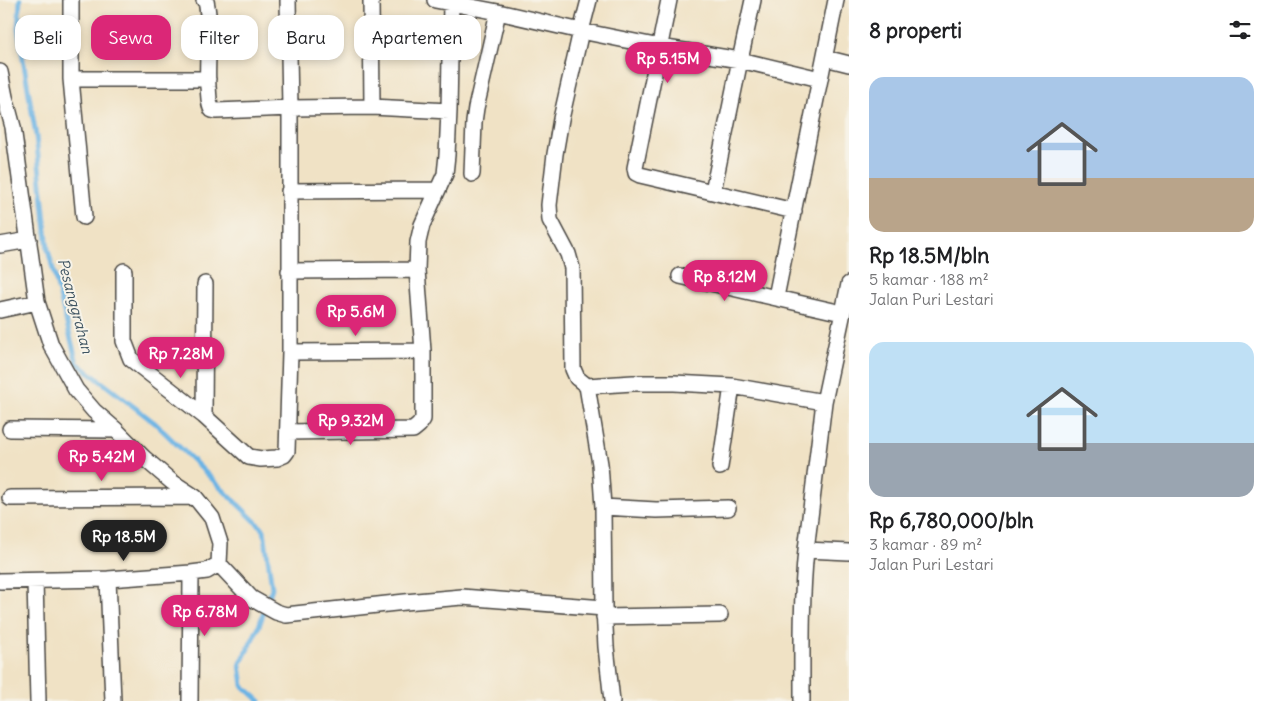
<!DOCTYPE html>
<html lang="id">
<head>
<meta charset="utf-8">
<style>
	body { margin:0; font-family:Delius,sans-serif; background:#f6f6f6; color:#202124; height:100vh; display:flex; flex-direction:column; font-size:19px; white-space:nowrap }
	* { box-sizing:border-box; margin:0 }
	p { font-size:16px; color:#757577 }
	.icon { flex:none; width:28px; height:28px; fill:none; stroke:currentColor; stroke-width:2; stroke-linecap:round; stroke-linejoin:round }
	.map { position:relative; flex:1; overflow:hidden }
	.drawer { display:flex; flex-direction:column; background:#fff; width:425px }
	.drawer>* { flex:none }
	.banner { position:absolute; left:15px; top:15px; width:475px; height:45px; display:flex; gap:10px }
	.price { position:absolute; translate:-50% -42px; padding:0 11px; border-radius:18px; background:#db2777; color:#fff; font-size:16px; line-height:32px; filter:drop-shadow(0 1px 2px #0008) }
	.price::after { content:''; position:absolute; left:50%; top:30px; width:15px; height:11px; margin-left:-8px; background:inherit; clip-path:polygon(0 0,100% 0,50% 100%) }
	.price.current { background:#222; color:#fff }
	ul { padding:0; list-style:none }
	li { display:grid; align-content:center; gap:10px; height:265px; padding:0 20px }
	li span { display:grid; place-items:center; height:155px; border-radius:15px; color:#555 }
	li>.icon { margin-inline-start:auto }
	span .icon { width:90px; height:90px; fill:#fffc; stroke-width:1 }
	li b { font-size:21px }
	h2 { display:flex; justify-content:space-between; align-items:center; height:60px; padding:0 20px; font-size:21px }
	.tag { padding:0 18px; border-radius:15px; background:#fff; box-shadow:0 2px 8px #0003; font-size:18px; line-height:45px }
	.tag.current { background:#db2777; color:#fff }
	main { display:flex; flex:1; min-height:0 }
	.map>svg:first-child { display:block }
</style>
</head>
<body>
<main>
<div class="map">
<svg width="849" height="701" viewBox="0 0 849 701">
	<rect width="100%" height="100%" fill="#f7f3e8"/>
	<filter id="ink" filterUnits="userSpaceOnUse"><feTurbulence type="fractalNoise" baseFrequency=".02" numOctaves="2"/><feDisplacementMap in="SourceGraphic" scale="10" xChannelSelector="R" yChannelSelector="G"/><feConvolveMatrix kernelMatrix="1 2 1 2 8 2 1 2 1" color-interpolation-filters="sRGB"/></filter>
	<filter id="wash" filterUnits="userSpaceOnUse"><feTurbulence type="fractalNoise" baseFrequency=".0096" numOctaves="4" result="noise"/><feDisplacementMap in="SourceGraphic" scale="20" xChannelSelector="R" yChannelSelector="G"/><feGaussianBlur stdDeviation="1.12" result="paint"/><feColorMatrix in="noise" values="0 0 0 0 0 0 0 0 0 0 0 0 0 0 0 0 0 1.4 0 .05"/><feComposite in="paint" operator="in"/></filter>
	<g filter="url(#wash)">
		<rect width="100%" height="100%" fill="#f0e2c5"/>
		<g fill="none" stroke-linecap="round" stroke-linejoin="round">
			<path stroke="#6cb4e4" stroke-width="5" d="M20,0L18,29L36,136L48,250L77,363L155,423L264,530L272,588L259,626L240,665L243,686L260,701"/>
		</g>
	</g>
	<g filter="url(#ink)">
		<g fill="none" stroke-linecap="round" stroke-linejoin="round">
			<defs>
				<path id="minor" d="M71,0V79H208
					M204,0L206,1C212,29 206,58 208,87C209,94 208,103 212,110L216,111L290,108L372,107L449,111
					M371,0L372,107
					M435,0L498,12L581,31L589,0
					M669,0L635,168L636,173L640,175L794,211
					M825,58L849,64
					M0,72L5,97L13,127L37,302L51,345L76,390L94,411L116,430L144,458L172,482L195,497L212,518L220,543L219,564L251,598L276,612L286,615L405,602L462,597L604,608
					M71,79L84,217
					M820,79L740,60L660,47L581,31L561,119L555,154L549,205L550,220L568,254L572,268L573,369L577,378L587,386L633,383H674L732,386L824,402
					M472,174L474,122L476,108L498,12
					M289,191L437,190
					M713,191L740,60L753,0
					M0,245L29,240
					M124,271V341L131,359L204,416L249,457L261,459L277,458L284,455L287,451L290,352V108L288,0
					M289,271L417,270
					M680,276L842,313
					M776,297L836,0
					M0,310L37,302
					M290,352L423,351
					M587,386L600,464L603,507L604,608L606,647L612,701
					M204,416L205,284
					M10,429L116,430
					M288,432L413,430L419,425L423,419V351L417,270L418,242L422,225L445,174L447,155L449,111L451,3
					M720,467L732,386
					M10,498L195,497
					M603,507L656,510L728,508
					M806,550L849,552
					M108,579L113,701
					M0,581L108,579L191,573L207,571L219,564
					M35,581L38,701
					M604,617L720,615
					M190,701L191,573
					M802,701C802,651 801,600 806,550L824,402L849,284"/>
			</defs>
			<use href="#minor" stroke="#494642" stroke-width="18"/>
			<use href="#minor" stroke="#fff" stroke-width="15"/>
		</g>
	</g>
	<g text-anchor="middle" stroke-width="4" stroke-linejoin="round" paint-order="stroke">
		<g font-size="15" font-style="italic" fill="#3e5462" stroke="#f7f3e8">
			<text transform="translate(75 306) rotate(75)" y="5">Pesanggrahan</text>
		</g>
	</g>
</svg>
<b class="price" style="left:668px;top:84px">Rp 5.15M</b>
<b class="price" style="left:725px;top:302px">Rp 8.12M</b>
<b class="price" style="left:356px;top:337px">Rp 5.6M</b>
<b class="price" style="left:181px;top:379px">Rp 7.28M</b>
<b class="price" style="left:351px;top:446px">Rp 9.32M</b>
<b class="price" style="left:102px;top:482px">Rp 5.42M</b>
<b class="price current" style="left:124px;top:562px">Rp 18.5M</b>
<b class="price" style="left:205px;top:637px">Rp 6.78M</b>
<div class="banner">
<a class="tag">Beli</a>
<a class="tag current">Sewa</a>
<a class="tag">Filter</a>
<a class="tag">Baru</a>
<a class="tag">Apartemen</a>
</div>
</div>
<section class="drawer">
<h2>8 properti<svg class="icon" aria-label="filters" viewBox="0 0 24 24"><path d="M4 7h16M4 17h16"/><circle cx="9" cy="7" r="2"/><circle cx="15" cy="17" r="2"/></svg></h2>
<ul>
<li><span style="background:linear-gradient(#a9c7e8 65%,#b9a48a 0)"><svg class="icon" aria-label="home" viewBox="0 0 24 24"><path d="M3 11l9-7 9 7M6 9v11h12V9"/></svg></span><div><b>Rp 18.5M/bln</b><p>5 kamar · 188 m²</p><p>Jalan Puri Lestari</p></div></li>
<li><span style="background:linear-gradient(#bfe0f5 65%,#9aa5b1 0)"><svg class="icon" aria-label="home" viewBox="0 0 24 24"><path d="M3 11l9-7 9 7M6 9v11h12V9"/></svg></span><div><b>Rp 6,780,000/bln</b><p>3 kamar · 89 m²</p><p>Jalan Puri Lestari</p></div></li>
</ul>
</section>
</main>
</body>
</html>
